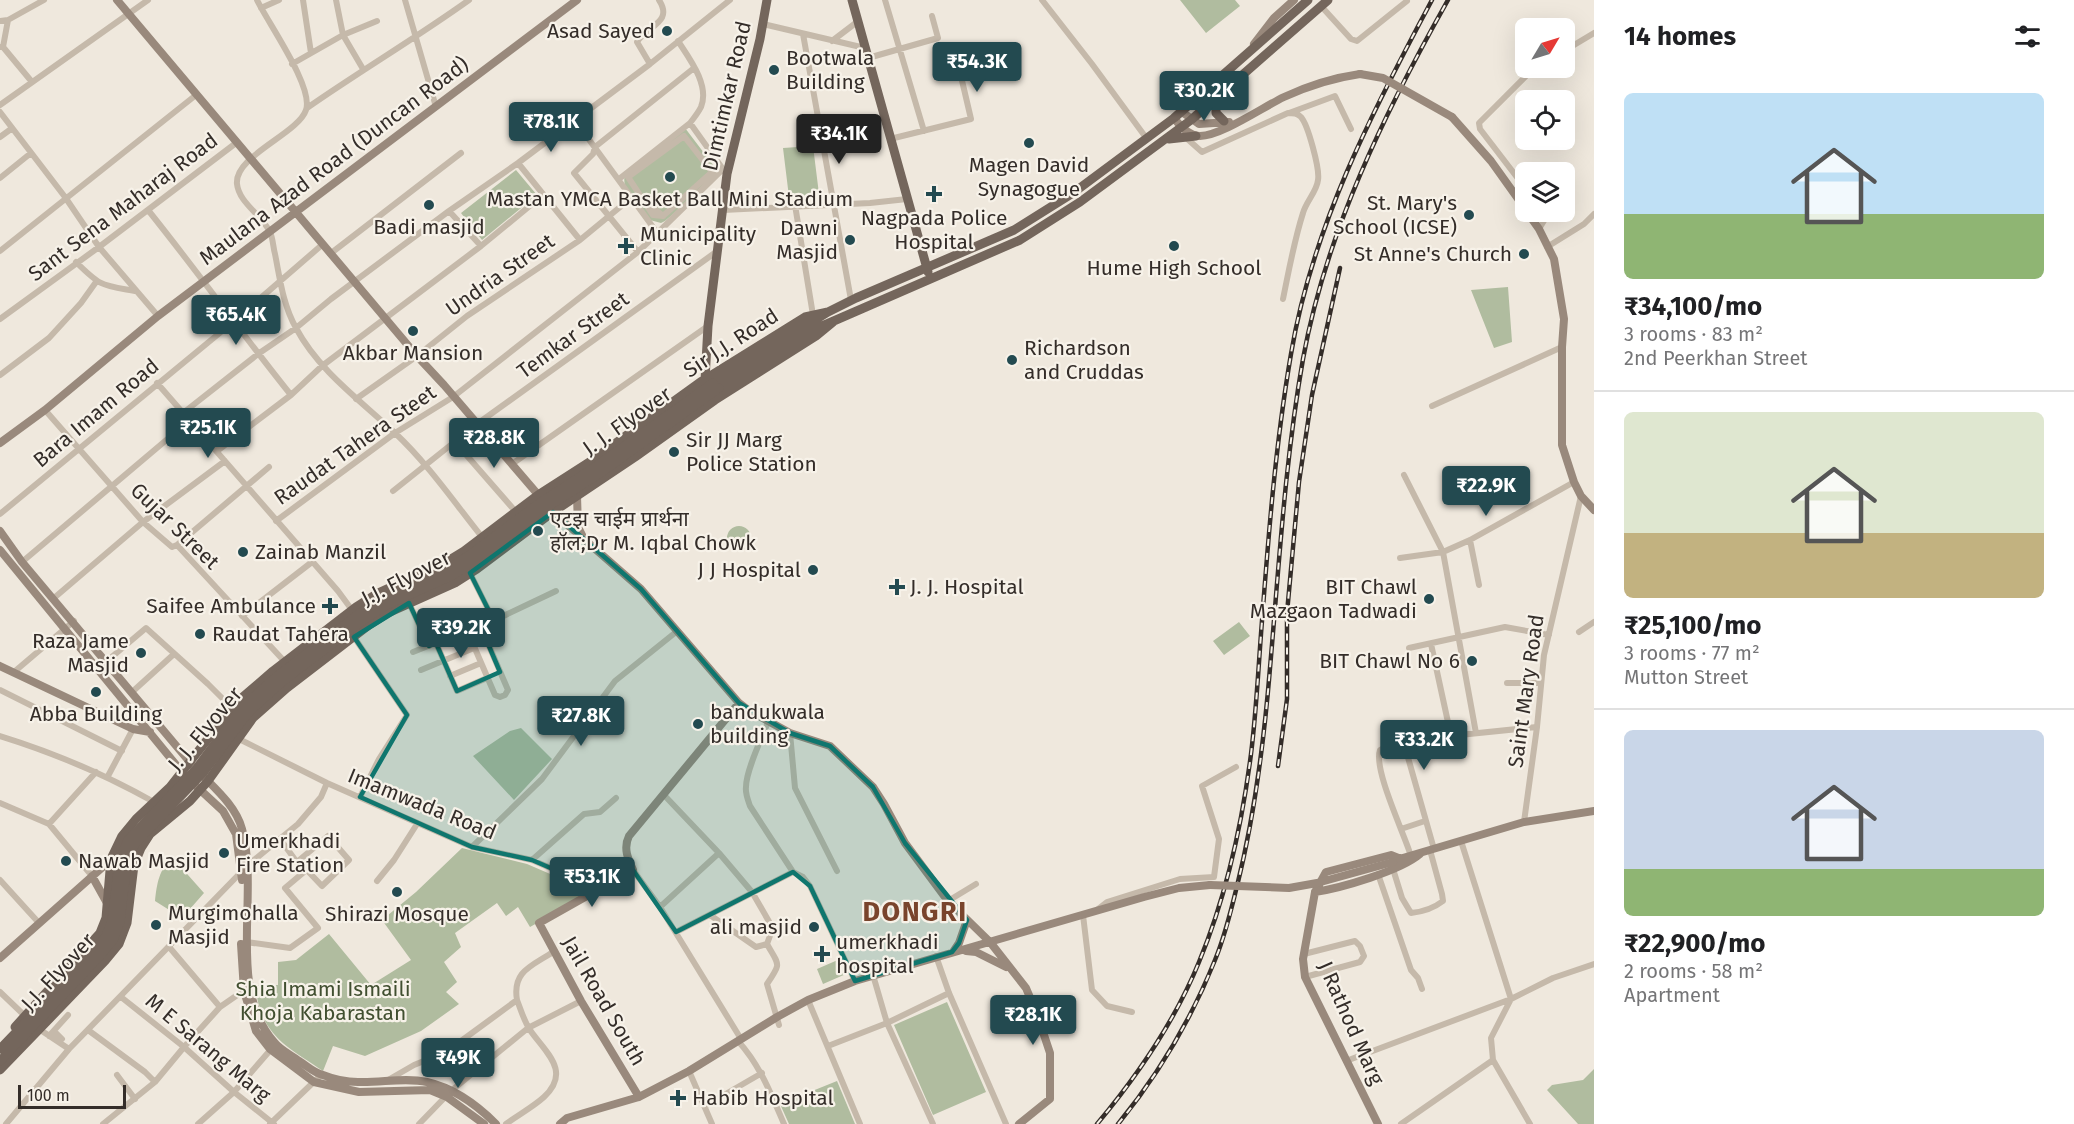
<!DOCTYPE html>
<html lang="en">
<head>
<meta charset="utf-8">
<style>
	body { margin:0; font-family:"Fira Sans","Noto Sans Devanagari",sans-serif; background:#f6f6f6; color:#202124; height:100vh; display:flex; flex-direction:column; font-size:22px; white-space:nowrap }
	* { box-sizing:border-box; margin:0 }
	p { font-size:20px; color:#757577 }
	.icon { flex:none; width:33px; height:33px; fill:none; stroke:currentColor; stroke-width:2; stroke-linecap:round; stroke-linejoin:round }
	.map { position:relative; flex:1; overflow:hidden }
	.drawer { display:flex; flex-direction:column; background:#fff; width:480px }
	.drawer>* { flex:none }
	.needle { width:39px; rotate:52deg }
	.tools { position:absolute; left:1515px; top:18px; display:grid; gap:12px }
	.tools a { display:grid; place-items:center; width:60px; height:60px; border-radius:9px; background:#fff; box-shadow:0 6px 24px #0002; font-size:30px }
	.scale { position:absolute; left:18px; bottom:15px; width:108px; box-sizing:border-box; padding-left:6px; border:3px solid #342d29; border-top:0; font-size:16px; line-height:21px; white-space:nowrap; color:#342d29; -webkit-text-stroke:4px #f7f2e9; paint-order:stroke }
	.price { position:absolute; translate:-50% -51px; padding:0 14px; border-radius:6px; background:#234a50; color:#fff; font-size:20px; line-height:39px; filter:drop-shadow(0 2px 3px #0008) }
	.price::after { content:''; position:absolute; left:50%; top:36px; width:18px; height:14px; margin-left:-9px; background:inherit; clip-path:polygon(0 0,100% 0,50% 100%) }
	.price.on { background:#222; color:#fff }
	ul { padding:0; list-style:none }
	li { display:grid; align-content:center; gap:12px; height:318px; padding:0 30px }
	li+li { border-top:2px solid #e0e0e0 }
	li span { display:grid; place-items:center; height:186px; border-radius:9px; color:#555 }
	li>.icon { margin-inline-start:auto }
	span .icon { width:108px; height:108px; fill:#fffc; stroke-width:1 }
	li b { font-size:26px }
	h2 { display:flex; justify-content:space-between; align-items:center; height:72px; padding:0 30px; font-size:26px }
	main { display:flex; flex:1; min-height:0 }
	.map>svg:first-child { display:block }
</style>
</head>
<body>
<main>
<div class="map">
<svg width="1594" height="1124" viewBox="0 0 1594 1124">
	<rect width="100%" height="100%" fill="#efe8dd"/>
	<path fill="#b0bc9f" d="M1180,0H1235L1240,6L1206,33Z
		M685,128L720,174L665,221L661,223L650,220C641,209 620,190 625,175Z
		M813,146L819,194L789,197L783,148Z
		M516,170L537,195L482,240L461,213Z
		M1508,287L1512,342L1494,348L1471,290Z
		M727 538a12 12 0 1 1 24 0a12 12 0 1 1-24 0Z
		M1239,622L1250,636L1224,655L1213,641Z
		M521,728L552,759L514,800L473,756L510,731Z
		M462,848L527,864L592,892L530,927L518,907L506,916L497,903L455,933L461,947L444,962L457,982L446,992L459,1004L421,1031L365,1056L333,1046L323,1071C285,1045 261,1036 255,985H278V962L296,960L329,934L371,985L411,960L382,920L416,892Z
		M172,857L204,893L182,918L155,901C157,883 159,870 172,857Z
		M840,959L846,974L823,984L817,969Z
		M947,1002L986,1092L933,1115L894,1025Z
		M1594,1069V1124H1578L1547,1090L1552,1085L1583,1080Z
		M837,1081L855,1124H789L780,1104Z"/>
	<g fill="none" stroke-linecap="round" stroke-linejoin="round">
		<path stroke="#c5b9aa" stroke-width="6" d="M257,0C268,23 314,87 306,110C298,134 234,156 237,184C239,203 262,215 270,232C273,238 273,247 275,254C280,279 283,305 296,328C319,371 360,400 395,433C428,464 454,502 482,537
			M303,0L311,53
			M336,0L343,35L363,69
			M405,0L436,107
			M885,0L924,131
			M1042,0L1092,64L1147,139
			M1321,6L1351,39L1357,41L1407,1
			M261,8L279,0
			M0,21L8,20L44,0
			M763,24L865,48
			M803,34L851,300
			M678,41C689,58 710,85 701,107C698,113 694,118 690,123L725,172
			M832,41L857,22
			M1,47H3L8,20
			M3,47L32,82
			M1564,51L1594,33
			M868,58L938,38L932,16
			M292,64L343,35L377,21
			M650,64L637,42C646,26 674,23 659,0
			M0,105L148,0
			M307,108C360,71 416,38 469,0
			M0,112L65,197L99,247L158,316
			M1289,113L1335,96L1351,129
			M574,119L658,234
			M1184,136L1202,152L1288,113C1294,113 1297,113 1301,117C1308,125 1320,169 1318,180C1317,191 1306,202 1303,213C1294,241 1289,270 1283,299
			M0,137L11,129
			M890,139L971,119L960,72
			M518,163L580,240
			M0,178L31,153
			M619,179L690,123
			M1526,189L1480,129L1479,123L1534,68
			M642,198L663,216L712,172L684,136L628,177L653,215L663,216
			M795,205L813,315
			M148,210C197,271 242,334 291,395
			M723,210L870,203L907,199
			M449,211L481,246
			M1539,229L1545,219L1543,212
			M1547,247L1584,224L1594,214
			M0,251L196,95
			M638,252L574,173L593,154L595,147L694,68
			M330,254L461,153
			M76,262C101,287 102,285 135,291
			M0,319L99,247L236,143
			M0,375L49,338L81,303L96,282
			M157,383L338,591L352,610
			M356,399L417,356L467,316L580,240L631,198
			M1432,406L1562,347
			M45,410L143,522L172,547L177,545L285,662
			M183,413L258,354L296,328L331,299L449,211L518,163L650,64L730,0
			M455,442L516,512
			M217,451L291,395L322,366L481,246L543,195
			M512,464L708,326
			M1404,475L1443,552L1476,733
			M393,491L477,424L716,252
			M0,514L233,322L323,244
			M276,521L395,433L453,397L638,252L723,169
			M1470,540L1479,585
			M177,545L269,467
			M1400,558L1443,552L1470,540L1574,482
			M22,562L190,420
			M470,573L493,619H497L556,591
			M54,598L143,522L225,461
			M409,603L429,646
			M242,616L312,562
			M1579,632L1594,622
			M354,637L407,715L379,759L360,797
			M436,643L457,691L487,678
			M1431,644L1451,736
			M1409,648L1505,627L1549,635
			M413,652L480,625L508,690L505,695L500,697L495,695L467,630
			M107,661L146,628L208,684L232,708
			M421,670L474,648
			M14,672L74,621
			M450,676L481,663
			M1507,683H1541
			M0,690L122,751
			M131,693L174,654
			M768,722C762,738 746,770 746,787C745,793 748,800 750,806L793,872L803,877L810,886L855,981
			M790,733L795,788L837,871
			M0,736C55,753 104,774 154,802
			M237,738L327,783L472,847L532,860L599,889
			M1430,738L1537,727
			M108,776L133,729
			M664,795L719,853L752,892L771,925V933L767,944C779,966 782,962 767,984L779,1025
			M0,803L49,824L92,876
			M1524,822L1537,727L1544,655L1581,496
			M49,824L96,772
			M1401,829L1425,821
			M1461,841L1511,999
			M472,847L542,779L615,681L676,632
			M1411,856C1404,833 1373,769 1380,750C1389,745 1396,742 1405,747L1434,849
			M532,860L584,814L600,812L616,798
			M297,862L328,836L349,860L322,886L304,867
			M1393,869L1402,898L1411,913C1421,912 1434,908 1443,901L1442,894L1430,850
			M633,870L660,907L741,1039
			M1378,874L1411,970L1418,978L1422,989
			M0,880L39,923
			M377,881L394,860L417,824
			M948,901L976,884
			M660,907L719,853
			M1098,909L1107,902L1180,879L1214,877L1219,839L1202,786L1236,767
			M710,915L756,947L767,944
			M1083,915L1092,990L1107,1006L1132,1012
			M676,932L793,872
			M246,942L290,948L318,928L285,888L304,872L280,839
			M170,948L220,1007
			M1304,954L1355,941L1360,946L1364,956L1360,962L1305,977
			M936,956L949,993L1006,1124
			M873,975L887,1023L933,1124
			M0,992L25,1016
			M121,997L184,1047L234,1092L274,1124
			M1511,999L1491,1038L1493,1060L1530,1124
			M808,1000L860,1124
			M39,1029L69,1049
			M88,1030L145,1072L155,1082
			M54,1031L62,1039
			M49,1036L68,1015
			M738,1041C760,1065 771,1094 784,1124
			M828,1046L887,1023L949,993
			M1346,1061L1511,999L1553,978L1594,964
			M689,1071L712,1124
			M117,1075L135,1099
			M388,1080L414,1065L446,1052L517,1000C512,971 532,966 553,952
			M705,1106L762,1073
			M6,1124L69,1049L248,865L298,824L321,797L327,783
			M103,1124L155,1082L184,1047L220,1007L246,989
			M198,1124L234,1092L273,1047
			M270,1124L321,1075
			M419,1124L451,1091L528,1028L581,1001
			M506,1124C518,1115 533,1107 544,1097C572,1071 545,1052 530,1030C524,1021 521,1010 517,1000
			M1401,1124L1493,1060"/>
		<path stroke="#99897c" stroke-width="8" d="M117,0L417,356L444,385L553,512L641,589L739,703L748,710L790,733L830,746L873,787L884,804L905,843L948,901L990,942L1026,988L1037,1014L1050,1053V1099L1019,1124
			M1254,44L1274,18L1294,0
			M1182,112L1199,124L1229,122
			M1452,117L1491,161L1526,210
			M1174,118C1180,126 1189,136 1200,136C1221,136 1263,107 1284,97C1310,85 1332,78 1360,74
			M1527,212L1539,229L1554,259L1564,319L1562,347V445L1574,482L1581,496L1594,510
			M0,443L45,410L158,316L577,0
			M577,496L578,527L583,537
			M0,531L22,562L194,767
			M0,550L186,777
			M0,666L133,729L150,732
			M205,778C219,792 237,809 242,829C260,895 226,987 274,1042C280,1050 291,1055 299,1061C307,1066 314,1073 323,1075C333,1079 347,1082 358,1082C381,1083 405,1077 427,1082C454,1088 477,1105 496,1124
			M196,786L223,811L236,834L242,880
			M1396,860L1524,822L1594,811
			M92,876L107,903
			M1315,892C1341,888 1400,871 1420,854
			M241,944L244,991L256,1031L270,1049L314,1082L359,1092L430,1090L447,1097L484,1124
			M966,951L976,952L1006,967
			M953,952L959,943L967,920
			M0,958L114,857
			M639,1097L581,1001L539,923L633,870C628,859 623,848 629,836L739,703
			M560,1124L567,1118L639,1097L689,1071L777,1017L808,1000L855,981L1144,897L1179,888L1210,885
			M1378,1124L1305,977L1303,959L1315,892L1326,872L1391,855L1401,859"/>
		<path stroke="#74665c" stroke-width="9" d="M852,0L928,272
			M1216,98V113L1224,121
			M1169,139L1196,136
			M705,380L708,326L727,174L760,39L767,0
			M713,383L828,312L856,298L1014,230L1073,193L1174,118L1308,0
			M719,388L813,330L1020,240L1080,202L1191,120L1328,0
			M15,1027L100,933L106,918L111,859L122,836L136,819L170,787L237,702L273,671L356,607L378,593L446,562L464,551L538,495L591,461L702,381L805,317L828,312
			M0,1070L105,961L119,944L127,923L134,865L141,848L150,834L190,801L208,781L253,718L287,688L369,625L388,613L455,583L477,569L553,512L635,457L715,400L816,336L833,322"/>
		<defs>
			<path id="rail" d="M1278,766L1287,699V613L1299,482L1312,395L1340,268
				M1097,1124C1138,1075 1175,1021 1199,962C1226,897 1242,824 1251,754C1256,714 1258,674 1261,634C1268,541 1275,447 1291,354C1312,228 1372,112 1432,0
				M1118,1124C1158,1075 1191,1020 1215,960C1225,936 1231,911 1237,886C1255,814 1264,742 1270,668C1279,565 1285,461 1303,359C1326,232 1385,112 1448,0"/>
		</defs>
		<use href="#rail" stroke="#342d29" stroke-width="4.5"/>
		<use href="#rail" stroke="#f7f2e9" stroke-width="2" stroke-dasharray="7" stroke-linecap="butt"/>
		<path stroke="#99897c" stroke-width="8" d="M1360,74L1383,78L1452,117
			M1210,885L1289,888L1317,883L1393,862"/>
		<path stroke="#74665c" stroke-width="9" d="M0,1049L94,951L106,936L112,920L119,861L128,840L197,768L242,707L277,676L360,613L381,599L448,569L468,556L541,502L595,467L713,383
			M0,1061L100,956L113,940L120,922L127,863L135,844L203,773L248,713L282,682L365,619L385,606L451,576L473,563L546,508L599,474L719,388"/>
	</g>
	<path fill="#0f766e" fill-opacity="0.2" stroke="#0f766e" stroke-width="4.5" stroke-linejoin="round" d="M553,512L641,589L739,703L790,733L830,746L873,787L905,843L967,920L959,943L952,952L855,981L810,886L793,872L676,932L633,870L599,889L532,860L472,847L360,797L407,715L354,637L409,603L429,646L436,643L457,691L500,672L480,625L493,619L470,573Z"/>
	<g fill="#234a50" stroke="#f7f2e9" stroke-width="2">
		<circle cx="667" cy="31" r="6"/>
		<circle cx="774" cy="70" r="6"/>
		<circle cx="1029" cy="143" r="6"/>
		<circle cx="670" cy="177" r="6"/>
		<path d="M931 185h6v6h6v6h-6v6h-6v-6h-6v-6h6z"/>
		<circle cx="429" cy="205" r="6"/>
		<circle cx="1469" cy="215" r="6"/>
		<circle cx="850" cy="240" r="6"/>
		<path d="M623 237h6v6h6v6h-6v6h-6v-6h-6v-6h6z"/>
		<circle cx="1174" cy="246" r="6"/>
		<circle cx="1524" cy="254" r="6"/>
		<circle cx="413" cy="331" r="6"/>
		<circle cx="1012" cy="360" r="6"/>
		<circle cx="674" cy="452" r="6"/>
		<circle cx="538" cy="531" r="6"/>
		<circle cx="243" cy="552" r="6"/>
		<circle cx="813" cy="570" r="6"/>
		<path d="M894 578h6v6h6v6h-6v6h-6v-6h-6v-6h6z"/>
		<circle cx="1429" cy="599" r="6"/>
		<path d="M327 597h6v6h6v6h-6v6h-6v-6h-6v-6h6z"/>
		<circle cx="200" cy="634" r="6"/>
		<circle cx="141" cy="653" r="6"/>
		<circle cx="1472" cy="661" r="6"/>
		<circle cx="96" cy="692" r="6"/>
		<circle cx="698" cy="724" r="6"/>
		<circle cx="224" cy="853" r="6"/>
		<circle cx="66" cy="861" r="6"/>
		<circle cx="397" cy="892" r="6"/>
		<circle cx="156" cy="925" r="6"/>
		<circle cx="814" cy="927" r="6"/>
		<path d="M819 945h6v6h6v6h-6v6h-6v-6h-6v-6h6z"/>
		<path d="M675 1089h6v6h6v6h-6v6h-6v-6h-6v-6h6z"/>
	</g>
	<g text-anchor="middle" stroke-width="4.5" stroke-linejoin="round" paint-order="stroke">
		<g font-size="21" fill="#342d29" stroke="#f7f2e9" text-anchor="start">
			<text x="655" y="38" text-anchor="end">Asad Sayed</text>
			<text x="786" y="65">Bootwala<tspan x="786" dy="24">Building</tspan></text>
			<text x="1029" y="172" text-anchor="middle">Magen David<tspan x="1029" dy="24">Synagogue</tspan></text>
			<text x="670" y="206" text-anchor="middle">Mastan YMCA Basket Ball Mini Stadium</text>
			<text x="1457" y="210" text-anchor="end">St. Mary's<tspan x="1457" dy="24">School (ICSE)</tspan></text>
			<text x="934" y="225" text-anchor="middle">Nagpada Police<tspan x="934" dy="24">Hospital</tspan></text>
			<text x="429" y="234" text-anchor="middle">Badi masjid</text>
			<text x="838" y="235" text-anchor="end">Dawni<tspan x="838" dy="24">Masjid</tspan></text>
			<text x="640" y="241">Municipality<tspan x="640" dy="24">Clinic</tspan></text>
			<text x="1512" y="261" text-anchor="end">St Anne's Church</text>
			<text x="1174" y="275" text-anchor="middle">Hume High School</text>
			<text x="1024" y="355">Richardson<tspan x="1024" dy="24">and Cruddas</tspan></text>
			<text x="413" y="360" text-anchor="middle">Akbar Mansion</text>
			<text x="686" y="447">Sir JJ Marg<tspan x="686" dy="24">Police Station</tspan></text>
			<text x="550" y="526">एटझ चाईम प्रार्थना<tspan x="550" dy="24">हॉल;Dr M. Iqbal Chowk</tspan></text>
			<text x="255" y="559">Zainab Manzil</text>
			<text x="801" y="577" text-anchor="end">J J Hospital</text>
			<text x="910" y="594">J. J. Hospital</text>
			<text x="1417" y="594" text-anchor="end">BIT Chawl<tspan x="1417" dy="24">Mazgaon Tadwadi</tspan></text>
			<text x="316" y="613" text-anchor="end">Saifee Ambulance</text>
			<text x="212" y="641">Raudat Tahera</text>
			<text x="129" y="648" text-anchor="end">Raza Jame<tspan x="129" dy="24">Masjid</tspan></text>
			<text x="1460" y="668" text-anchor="end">BIT Chawl No 6</text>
			<text x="710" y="719">bandukwala<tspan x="710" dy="24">building</tspan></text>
			<text x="96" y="721" text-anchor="middle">Abba Building</text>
			<text x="236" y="848">Umerkhadi<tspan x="236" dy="24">Fire Station</tspan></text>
			<text x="78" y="868">Nawab Masjid</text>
			<text x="168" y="920">Murgimohalla<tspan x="168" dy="24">Masjid</tspan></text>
			<text x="397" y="921" text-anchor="middle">Shirazi Mosque</text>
			<text x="802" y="934" text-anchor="end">ali masjid</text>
			<text x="836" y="949">umerkhadi<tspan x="836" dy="24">hospital</tspan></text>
			<text x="692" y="1105">Habib Hospital</text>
		</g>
		<g font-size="21" fill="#342d29" stroke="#f7f2e9">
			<text transform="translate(727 96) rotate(-77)" y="7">Dimtimkar Road</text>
			<text transform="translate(334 161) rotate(-37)" y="7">Maulana Azad Road (Duncan Road)</text>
			<text transform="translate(123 207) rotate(-37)" y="7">Sant Sena Maharaj Road</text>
			<text transform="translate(500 275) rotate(-35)" y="7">Undria Street</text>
			<text transform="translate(573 335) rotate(-36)" y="7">Temkar Street</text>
			<text transform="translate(731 343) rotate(-33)" y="7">Sir J.J. Road</text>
			<text transform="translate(96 413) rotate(-40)" y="7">Bara Imam Road</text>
			<text transform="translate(627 421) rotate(-35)" y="7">J. J. Flyover</text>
			<text transform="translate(355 445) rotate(-35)" y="7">Raudat Tahera Steet</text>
			<text transform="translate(175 526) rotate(44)" y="7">Gujar Street</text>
			<text transform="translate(406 578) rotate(-27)" y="7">J.J. Flyover</text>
			<text transform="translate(1526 691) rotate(-82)" y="7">Saint Mary Road</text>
			<text transform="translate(205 729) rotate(-50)" y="7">J. J. Flyover</text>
			<text transform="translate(422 804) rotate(22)" y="7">Imamwada Road</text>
			<text transform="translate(58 972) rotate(-47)" y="7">J.J. Flyover</text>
			<text transform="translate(604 1001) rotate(60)" y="7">Jail Road South</text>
			<text transform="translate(1351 1023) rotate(66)" y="7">J Rathod Marg</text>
			<text transform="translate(208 1048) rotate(40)" y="7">M E Sarang Marg</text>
		</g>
		<g font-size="21" fill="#414f30" stroke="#f7f2e9">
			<text x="323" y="996">Shia Imami Ismaili<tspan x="323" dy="24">Khoja Kabarastan</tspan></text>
		</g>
		<g font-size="27" font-weight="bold" letter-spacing="1.5" fill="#79442c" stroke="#f7f2e9">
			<text x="915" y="921">DONGRI</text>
		</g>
	</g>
</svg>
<div class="tools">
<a><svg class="needle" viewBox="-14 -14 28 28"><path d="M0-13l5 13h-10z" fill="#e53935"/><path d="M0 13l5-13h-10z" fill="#757577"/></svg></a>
<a><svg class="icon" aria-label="locate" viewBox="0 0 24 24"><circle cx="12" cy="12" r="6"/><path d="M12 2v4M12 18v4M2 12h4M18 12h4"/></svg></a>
<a><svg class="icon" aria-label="layers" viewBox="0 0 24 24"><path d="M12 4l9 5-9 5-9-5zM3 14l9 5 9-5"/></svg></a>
</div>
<div class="scale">100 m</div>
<b class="price" style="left:977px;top:93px">₹54.3K</b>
<b class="price" style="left:1204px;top:122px">₹30.2K</b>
<b class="price" style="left:551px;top:153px">₹78.1K</b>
<b class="price on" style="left:839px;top:165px">₹34.1K</b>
<b class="price" style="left:236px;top:346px">₹65.4K</b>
<b class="price" style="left:208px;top:459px">₹25.1K</b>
<b class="price" style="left:494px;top:469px">₹28.8K</b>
<b class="price" style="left:1486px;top:517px">₹22.9K</b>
<b class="price" style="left:461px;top:659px">₹39.2K</b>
<b class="price" style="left:581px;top:747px">₹27.8K</b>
<b class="price" style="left:1424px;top:771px">₹33.2K</b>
<b class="price" style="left:592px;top:908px">₹53.1K</b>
<b class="price" style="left:1033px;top:1046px">₹28.1K</b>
<b class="price" style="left:458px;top:1089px">₹49K</b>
</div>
<section class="drawer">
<h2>14 homes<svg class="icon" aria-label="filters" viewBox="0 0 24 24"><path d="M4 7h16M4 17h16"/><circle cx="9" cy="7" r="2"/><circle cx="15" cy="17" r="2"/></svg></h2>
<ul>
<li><span style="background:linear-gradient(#bfe0f5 65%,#8fb573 0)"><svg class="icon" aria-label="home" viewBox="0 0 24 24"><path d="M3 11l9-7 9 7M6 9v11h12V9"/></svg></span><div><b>₹34,100/mo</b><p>3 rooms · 83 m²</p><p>2nd Peerkhan Street</p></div></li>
<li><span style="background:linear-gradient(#dfe7d0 65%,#c2b280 0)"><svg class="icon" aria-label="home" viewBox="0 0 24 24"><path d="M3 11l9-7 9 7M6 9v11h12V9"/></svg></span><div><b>₹25,100/mo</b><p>3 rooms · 77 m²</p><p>Mutton Street</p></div></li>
<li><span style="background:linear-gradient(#c9d6e8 75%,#8fb573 0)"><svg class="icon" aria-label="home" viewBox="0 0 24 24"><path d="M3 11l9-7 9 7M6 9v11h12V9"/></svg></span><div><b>₹22,900/mo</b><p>2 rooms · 58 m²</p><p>Apartment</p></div></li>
</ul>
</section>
</main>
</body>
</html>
